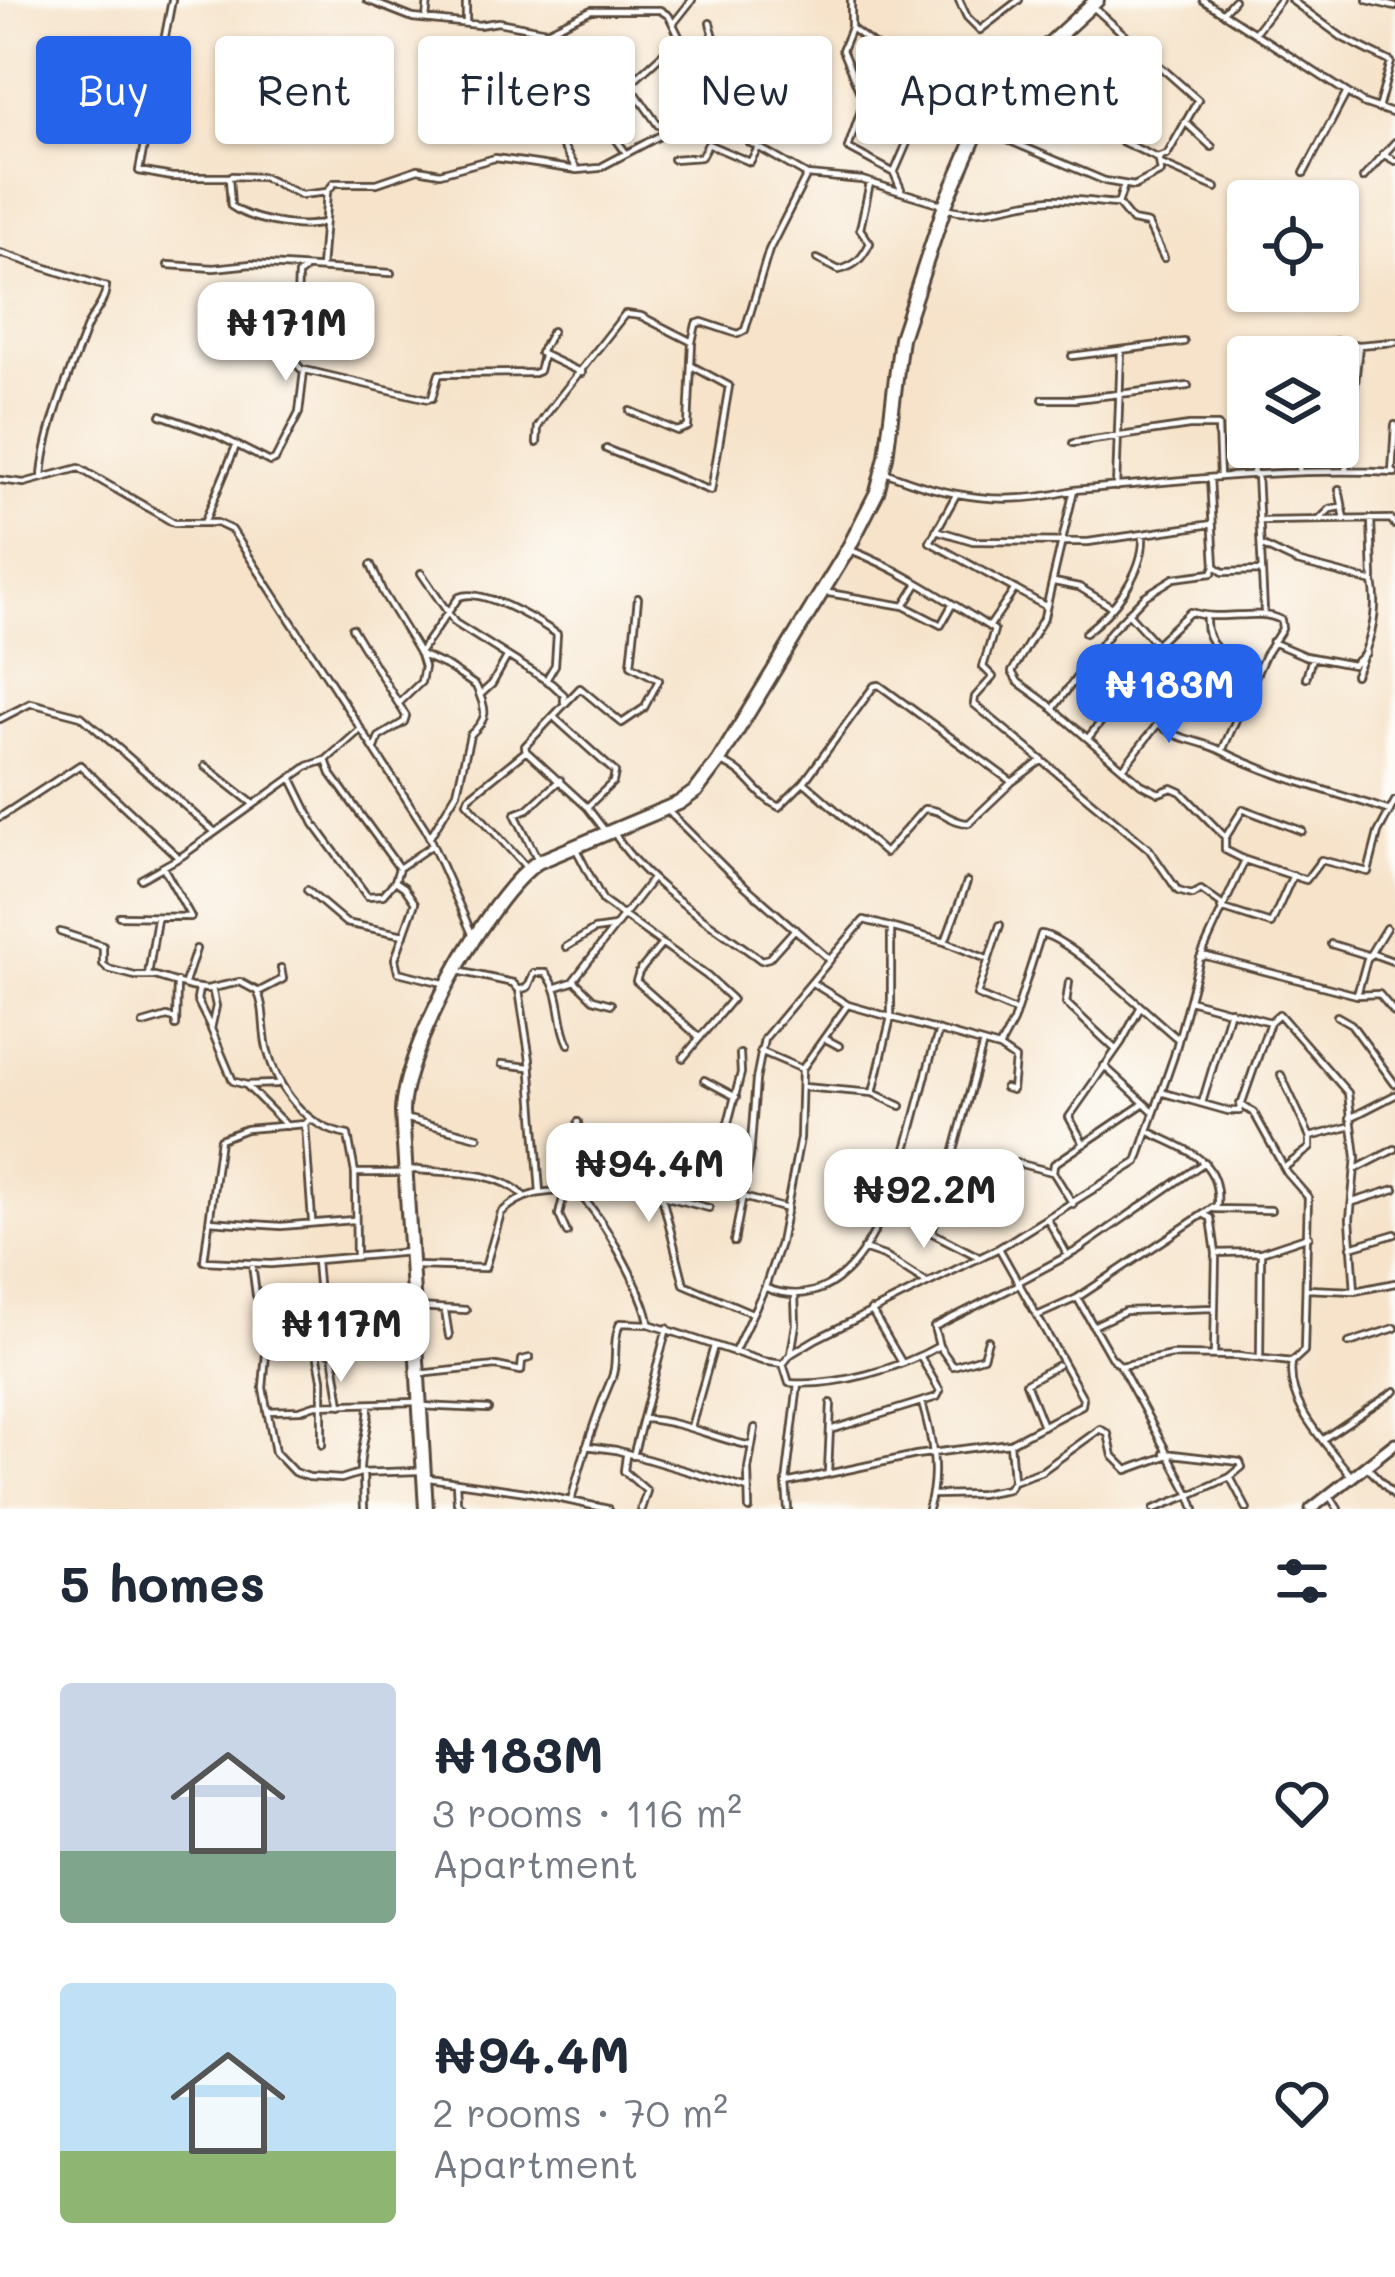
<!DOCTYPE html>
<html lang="en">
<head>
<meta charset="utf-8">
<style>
	body { margin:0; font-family:Mali,sans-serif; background:#f6f6f7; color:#1f2937; height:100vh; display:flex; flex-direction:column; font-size:45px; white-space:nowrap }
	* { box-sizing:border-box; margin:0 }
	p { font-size:39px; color:#747a83 }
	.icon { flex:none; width:66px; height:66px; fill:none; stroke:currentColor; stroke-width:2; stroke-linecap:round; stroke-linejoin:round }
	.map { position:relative; height:1509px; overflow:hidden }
	.panel { display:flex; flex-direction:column; background:#fff; flex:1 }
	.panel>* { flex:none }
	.guide { position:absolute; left:36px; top:36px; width:1323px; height:108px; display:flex; gap:24px }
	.buttons { position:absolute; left:1227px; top:180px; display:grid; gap:24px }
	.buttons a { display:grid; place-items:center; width:132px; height:132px; border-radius:12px; background:#fff; box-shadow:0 3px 9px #0004; font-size:60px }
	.price { position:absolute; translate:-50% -102px; padding:0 27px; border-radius:24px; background:#fff; color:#222; font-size:39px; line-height:78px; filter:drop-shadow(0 3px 6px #0008) }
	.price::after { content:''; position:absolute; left:50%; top:72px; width:36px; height:27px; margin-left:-18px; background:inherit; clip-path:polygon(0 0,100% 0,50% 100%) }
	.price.selected { background:#2563eb; color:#fff }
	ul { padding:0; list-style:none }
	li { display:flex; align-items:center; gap:36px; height:300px; padding:0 60px }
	li span { display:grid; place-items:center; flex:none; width:336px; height:240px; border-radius:12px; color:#555 }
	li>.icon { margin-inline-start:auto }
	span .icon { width:144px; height:144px; fill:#fffc; stroke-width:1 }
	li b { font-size:51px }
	h2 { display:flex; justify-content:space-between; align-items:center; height:144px; padding:0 60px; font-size:51px }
	.tag { padding:0 42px; border-radius:12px; background:#fff; box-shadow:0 3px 9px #0004; font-size:42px; line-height:108px }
	.tag.selected { background:#2563eb; color:#fff }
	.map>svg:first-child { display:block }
</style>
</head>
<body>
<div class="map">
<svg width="1395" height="1509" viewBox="0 0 1395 1509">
	<rect width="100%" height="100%" fill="#fdfcf7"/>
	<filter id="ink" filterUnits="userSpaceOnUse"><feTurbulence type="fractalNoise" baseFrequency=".00833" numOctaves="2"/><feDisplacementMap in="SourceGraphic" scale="24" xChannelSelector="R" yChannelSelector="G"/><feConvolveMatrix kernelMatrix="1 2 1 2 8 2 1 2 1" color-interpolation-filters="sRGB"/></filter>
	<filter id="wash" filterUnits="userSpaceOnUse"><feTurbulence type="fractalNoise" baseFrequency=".004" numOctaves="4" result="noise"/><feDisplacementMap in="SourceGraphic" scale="48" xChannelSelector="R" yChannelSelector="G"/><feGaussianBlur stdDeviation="2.7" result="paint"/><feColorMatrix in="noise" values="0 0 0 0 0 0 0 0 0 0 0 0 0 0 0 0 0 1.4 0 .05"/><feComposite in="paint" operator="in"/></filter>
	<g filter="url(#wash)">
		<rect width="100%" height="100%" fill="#f6e3ca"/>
	</g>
	<g filter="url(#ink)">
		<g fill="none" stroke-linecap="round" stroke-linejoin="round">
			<defs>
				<path id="street" d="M172,0L139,171L172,177H229L231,206C250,220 302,231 325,222
					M367,0L413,18L479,25L498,22L547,31L591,10H660L669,16L694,67L736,110L749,142L807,175L862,180L941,204
					M851,0V28L842,50L864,102L904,119L914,127L894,173L901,189
					M959,0L967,17L980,30L1019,0
					M1203,0L1363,103L1395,114
					M1291,0L1343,38L1391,62L1378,109
					M1367,0L1395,7
					M1092,6L1198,100L1167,155L1157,158
					M1224,11L1234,0
					M426,19L428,0
					M466,23V0
					M710,23L714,37L747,63L726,100
					M673,24L692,0
					M851,28L890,57L985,108
					M1255,32L1280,0
					M1061,33L1127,92
					M595,58L637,95L658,125L665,127
					M608,65L626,40
					M567,72L624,150
					M1009,81L1030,98L1157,158
					M627,86L680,38
					M682,102L691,115L743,129
					M864,102L848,148L894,173
					M545,117L576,168
					M1185,122L1212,147
					M984,130L1105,181L1134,186L1161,172L1159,161
					M1383,154L1395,161
					M673,159L701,157L708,144L750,162L758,148
					M1161,164L1216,188
					M1304,173L1346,94
					M231,176L263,177L301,195L327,192
					M1363,178L1395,142
					M1124,185L1118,204L1132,221L1148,224L1164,258
					M946,208C980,219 1016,201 1051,199C1074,198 1096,203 1118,204
					M0,253L106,287C104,306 93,312 86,329C70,372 44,433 42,478
					M817,259L839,270C855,266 862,259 870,243L860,229L870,183
					M168,265L214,268L251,264L391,273
					M321,268L327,192L334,183H377L418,169L440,173L495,158L577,170L599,168L663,134L699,72
					M304,270L298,275L295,352L296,363L301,369L428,399
					M552,331L540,353L582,373
					M1072,356L1184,342
					M1312,357L1314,346L1336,341L1359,345L1395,342
					M432,398L439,374L534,373L539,371L543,356
					M1043,399H1076L1188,386
					M630,411L677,431L688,427L692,342L696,324L702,322L738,334L745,330L769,250L807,175
					M161,415L217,435L270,462L275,460L299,413L304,371
					M537,443L538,427L548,412L625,314L641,316L692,342
					M1073,443L1189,426H1218L1220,477
					M606,449L711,491L729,386L692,366
					M1346,469L1359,345
					M1299,471L1301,447
					M885,472C948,498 1008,507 1074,490C1181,481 1288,467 1395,473
					M1392,473L1395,425
					M1257,474L1264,611
					M1253,475L1256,447
					M1210,478L1215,566
					M0,480L24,483L79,468L174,523H217L232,530L425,828L473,936
					M1116,487L1121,350
					M1339,489L1345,519
					M956,495L930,542L1045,606
					M1321,518L1330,509L1341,507
					M1371,519L1373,579
					M1263,521L1391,519L1395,525
					M204,523L236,446
					M936,530L973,541L1088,542L1212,524
					M1263,546L1297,562L1373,582C1380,615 1368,648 1355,675
					M848,549C900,569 947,600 994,630L983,667L993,677L975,697L974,704L1149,849L1178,891L1192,895L1201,890L1222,905
					M371,565L383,593L420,654L424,667L421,682L399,703
					M1215,566L1212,573L1174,578L1145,596L1111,631L1053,709L1141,784L1159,793L1172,788L1181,792L1225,837
					M1215,566L1223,572L1262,571
					M421,573L455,623L552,684L564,695V702
					M1054,582L1079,587L1112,607
					M823,592L904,606L917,585
					M904,606L941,625L952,605
					M1206,618C1204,650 1232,660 1256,675
					M989,627L1015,589
					M352,628L406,716L404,722L379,737L375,748
					M1085,633C1113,612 1144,573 1143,537
					M1272,642L1305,656L1353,665L1366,653
					M1156,644L1190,612C1225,623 1256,607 1281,620L1282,629L1265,655L1222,751
					M419,653L459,597C482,587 536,620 557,634L555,665L546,680
					M420,654L448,667L476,686C487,711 489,718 470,735L457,792L430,837
					M1306,678L1312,658
					M1210,687L1221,653
					M480,695L492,684L507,657
					M1051,706L1018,682L1012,672L1044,617L1074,490
					M0,719L31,703L81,716L215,832
					M556,719L615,772L613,782L587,807
					M1160,725C1177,740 1199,740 1220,750C1272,777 1334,792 1390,811
					M1088,738L1157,652L1156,644L1128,613
					M526,751L587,807L606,832
					M326,760L331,774L399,868
					M723,763C747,771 757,797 779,807L804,782L874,686L879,685L1012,782L1041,761
					M205,766L252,803
					M1124,767L1178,698
					M292,779L314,824L367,896L383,895L395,881L399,868L431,846
					M804,782L885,853L924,809C943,809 951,823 969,823L1011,783
					M669,812L729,872L830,960L764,1039L756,1080L750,1157L734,1242
					M0,817L80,765L178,857
					M613,831C643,884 713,924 761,960L769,958L795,929
					M577,851L603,901L707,976L732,999L683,1058
					M537,858L515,814L528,809L560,780
					M1245,860L1306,880L1321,860L1368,872L1378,833L1395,801
					M525,866L467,802L469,797L526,751L525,746L580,688L622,723L644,708L659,680L631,665L638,598
					M141,879L182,856L308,766L326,760L361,729
					M395,881L404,887L415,903L395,959L398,972L443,983
					M307,890L346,923L404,935
					M1221,908L1271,924L1293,875
					M119,916L191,917L163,867
					M1000,925L977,995L1015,1011
					M60,932L103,946V964L108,969L135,976H155L191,987L207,989L240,982L257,991C266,1008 262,1028 267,1048C277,1089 306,1128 348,1135L355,1173H405
					M945,942L967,882
					M662,944L639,972L636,981L700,1038
					M1331,944L1370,956
					M566,947L594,930L615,927
					M1373,954L1395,962
					M831,958L864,920L945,942L987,959
					M1200,958L1206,956L1357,995L1379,994L1395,1013
					M458,971L513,983L519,990
					M148,975L157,919
					M573,981L652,879
					M1069,982L1066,1003L1115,1049
					M185,983L196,949
					M814,984L848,1005L999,1048L1013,1022L1041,934C1069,937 1151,1017 1178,1039
					M557,987L575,981L593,999L611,1004
					M212,988L216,1006L211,1029L233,1081L246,1085L277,1084
					M199,989L197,1000L210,1026
					M258,992L283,979L281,968
					M1357,995L1367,959L1386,928
					M1189,1000L1270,1022
					M1337,1016L1351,1024L1395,1084
					M143,1024L167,1017L175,1019
					M176,1026L177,982
					M824,1038L839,1046
					M999,1048L1015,1059L1012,1090L1005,1088
					M760,1051L802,1069
					M502,1064L529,1067
					M1104,1066L1153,1111
					M1281,1075L1310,1137L1348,1127
					M704,1080L736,1097
					M246,1085L287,1126
					M803,1087L873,1093L891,1017V927
					M873,1093L901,1106
					M1164,1093L1228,1111H1240
					M1202,1103L1230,1010
					M1240,1104L1254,1113L1287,1173L1308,1197L1304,1351L1292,1362C1285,1405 1327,1444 1351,1476
					M1239,1111L1270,1022L1279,1014L1348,1093L1356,1157L1350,1219L1355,1291
					M1350,1118L1395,1095
					M408,1119L478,1137
					M309,1120L305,1124L246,1129L220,1139L204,1261L271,1264L410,1252
					M305,1124L312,1220
					M1084,1144L1069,1117L1121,1043L1140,1008
					M721,1150L741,1073L740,1054
					M1017,1163L1052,1172
					M654,1165L684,1284L752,1313
					M1285,1167L1310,1148V1137
					M408,1169C443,1174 495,1168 523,1195
					M1356,1169L1395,1149
					M355,1173L356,1257
					M578,1173L654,1165L749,1148
					M943,1189L982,1197
					M540,1192L530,1060L519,990L528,987L534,973H546C564,995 557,1020 569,1044
					M578,1192V1122
					M564,1194L559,1215L567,1233
					M663,1196L709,1208
					M743,1197L787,1209
					M1353,1202L1395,1189
					M1073,1204L1053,1172L1054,1164L1143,1104
					M886,1209L977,1256
					M1214,1209L1271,1210
					M1205,1215L1211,1218L1216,1253L1214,1355
					M1048,1220L1068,1256
					M209,1221L281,1226L353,1220
					M932,1232L982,1047
					M1351,1247L1395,1234
					M863,1249L884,1256L925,1282
					M1216,1253L1261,1252L1309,1236
					M316,1261L321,1318L316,1347L322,1379V1445
					M252,1264L256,1295L269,1319L263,1388L275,1452L294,1472L309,1477L341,1479L360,1473L418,1471
					M416,1266L485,1268L501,1213C523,1192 544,1191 574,1191C596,1202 648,1299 649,1324L762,1361L783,1364
					M1020,1281L1078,1250L1205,1162
					M766,1288C886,1334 912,1102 939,1031
					M1306,1289L1355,1291L1395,1283
					M1078,1299L1111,1357L1121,1366L1172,1355L1238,1356L1292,1362
					M418,1307L466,1310
					M871,1310L901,1361
					M445,1311L449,1336
					M1039,1315L1077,1298L1217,1205C1221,1157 1182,1149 1148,1131
					M1093,1326L1125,1311L1213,1308
					M988,1340L983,1357L953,1366L939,1346L934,1327L1020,1284
					M1349,1343L1395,1328
					M316,1347L333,1354L341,1405
					M734,1353L765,1287L780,1243L800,1138L802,1069L846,1007
					M791,1354L796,1324L795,1295
					M1260,1358L1261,1252
					M783,1364L791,1354L816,1339L999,1248L1137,1162L1174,1056L1200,958L1245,860L1225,850V838L1243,809L1302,831
					M783,1364L789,1383C835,1387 899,1369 939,1346
					M1121,1367L1190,1495L1154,1509
					M418,1374L496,1366L521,1371L522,1360L530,1358
					M922,1403C932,1437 940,1474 928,1509
					M420,1406L488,1409
					M267,1411L300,1410L315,1405L416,1402
					M644,1419C682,1421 715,1439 752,1446
					M1043,1426L1026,1383L1058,1365
					M691,1427L714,1346
					M830,1430L937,1397L940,1391L921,1358
					M1323,1439L1395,1391
					M1010,1443L1013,1479
					M586,1446L616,1450L748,1489
					M1164,1453L1240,1462L1242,1467L1230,1477L1190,1495L1195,1509
					M626,1456L624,1471L647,1491L641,1509
					M633,1456L667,1328
					M1369,1469L1395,1496
					M828,1472L831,1403
					M360,1473C359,1450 369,1429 369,1405
					M363,1473L364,1509
					M1230,1477L1247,1509
					M429,1478L533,1493L608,1509
					M456,1482L457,1502L463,1509
					M786,1483L916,1455L1010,1443L1082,1405L1083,1398L1000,1250
					M933,1495L980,1494L1008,1489L1013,1481L1042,1471L1100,1429L1108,1434L1113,1456L1127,1470L1166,1456
					M1331,1498L1338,1509
					M571,1501C582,1459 594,1420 611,1380C619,1363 611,1344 620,1323L649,1324
					M749,1509L748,1469L755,1428
					M788,1509L786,1483L798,1384"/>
				<path id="secondary" d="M1311,1509L1395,1443"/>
				<path id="primary" d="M426,1509L402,1112C403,1051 488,895 538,862L679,803L696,791L718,762L848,549L877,492L886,457L901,338L945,205L987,109L1009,81L1097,0"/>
			</defs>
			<use href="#street" stroke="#574638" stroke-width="10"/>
			<use href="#secondary" stroke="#574638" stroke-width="15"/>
			<use href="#primary" stroke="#574638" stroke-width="18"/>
			<use href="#street" stroke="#fff" stroke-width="4.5"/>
			<use href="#secondary" stroke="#fff" stroke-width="9"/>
			<use href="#primary" stroke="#fff" stroke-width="12"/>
		</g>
	</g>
</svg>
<div class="buttons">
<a><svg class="icon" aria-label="locate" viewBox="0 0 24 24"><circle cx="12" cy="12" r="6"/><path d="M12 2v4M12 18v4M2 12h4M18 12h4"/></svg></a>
<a><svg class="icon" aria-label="layers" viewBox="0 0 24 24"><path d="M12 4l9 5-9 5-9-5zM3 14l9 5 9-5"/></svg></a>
</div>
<b class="price" style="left:286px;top:384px">₦171M</b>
<b class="price selected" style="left:1169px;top:746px">₦183M</b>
<b class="price" style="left:649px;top:1225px">₦94.4M</b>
<b class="price" style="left:924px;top:1251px">₦92.2M</b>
<b class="price" style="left:341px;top:1385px">₦117M</b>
<div class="guide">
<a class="tag selected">Buy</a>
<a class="tag">Rent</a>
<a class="tag">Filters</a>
<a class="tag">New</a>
<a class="tag">Apartment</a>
</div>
</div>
<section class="panel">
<h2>5 homes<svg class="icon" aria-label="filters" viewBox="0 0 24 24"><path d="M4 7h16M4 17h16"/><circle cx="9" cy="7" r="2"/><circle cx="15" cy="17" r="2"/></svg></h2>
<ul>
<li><span style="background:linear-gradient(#c9d6e8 70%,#7fa58c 0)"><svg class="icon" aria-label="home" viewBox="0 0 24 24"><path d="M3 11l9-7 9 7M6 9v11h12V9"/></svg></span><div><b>₦183M</b><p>3 rooms · 116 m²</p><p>Apartment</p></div><svg class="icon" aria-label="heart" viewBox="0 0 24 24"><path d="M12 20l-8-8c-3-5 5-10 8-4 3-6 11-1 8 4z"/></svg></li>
<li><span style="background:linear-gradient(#bfe0f5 70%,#8fb573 0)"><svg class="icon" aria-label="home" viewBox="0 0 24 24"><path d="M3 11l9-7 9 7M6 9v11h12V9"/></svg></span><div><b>₦94.4M</b><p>2 rooms · 70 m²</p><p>Apartment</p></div><svg class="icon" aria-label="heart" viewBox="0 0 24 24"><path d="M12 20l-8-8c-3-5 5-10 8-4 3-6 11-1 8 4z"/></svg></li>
</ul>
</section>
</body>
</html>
